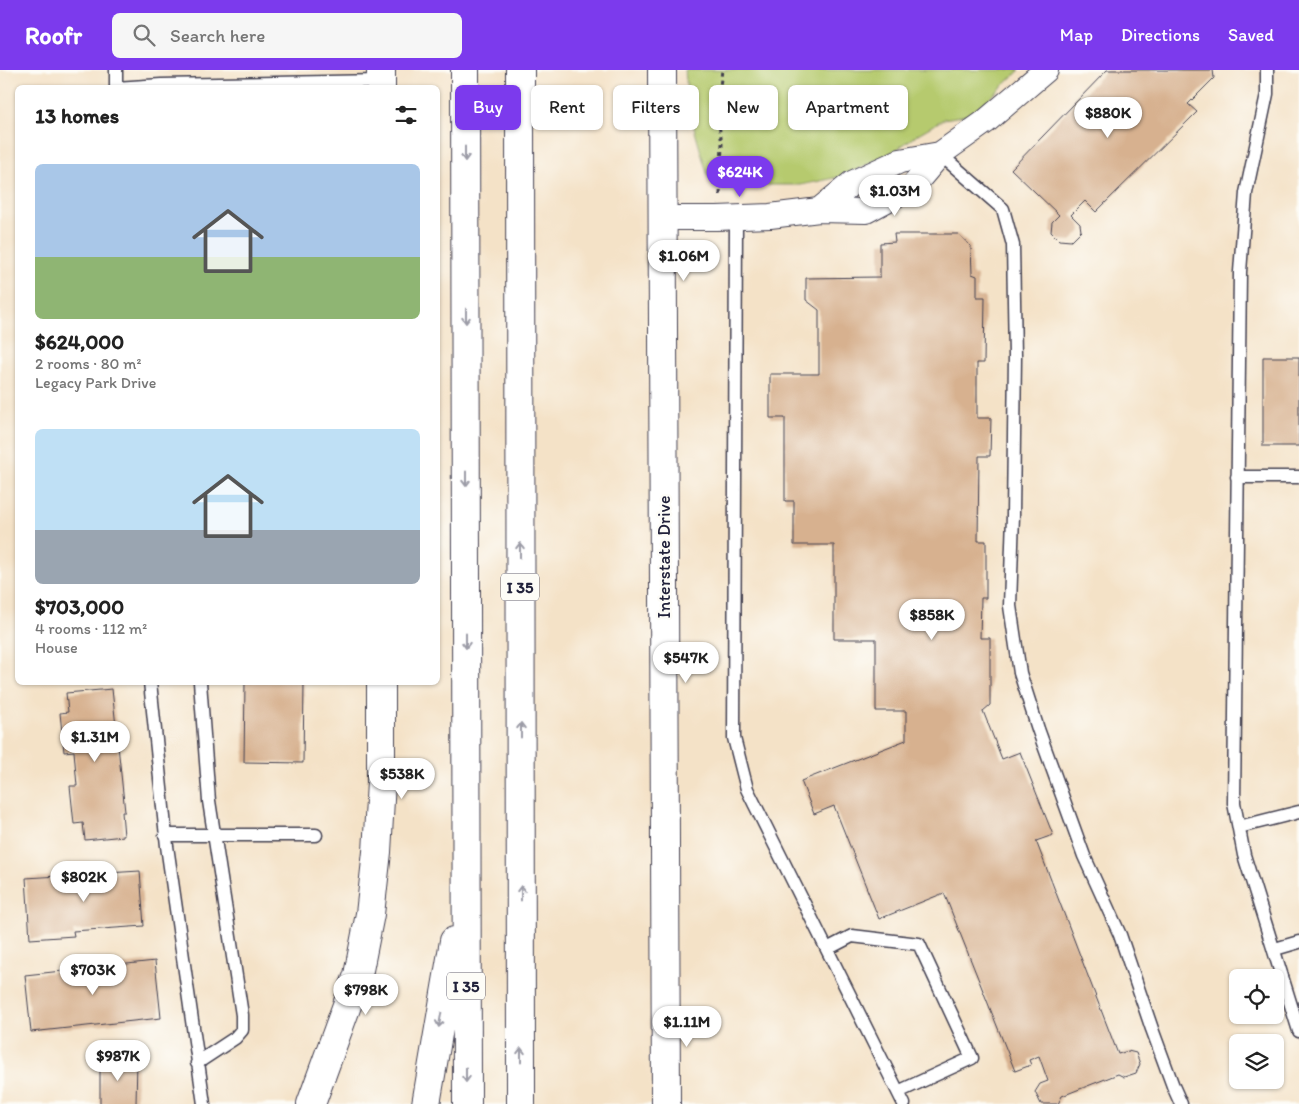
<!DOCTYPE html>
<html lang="en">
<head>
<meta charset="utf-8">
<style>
	body { margin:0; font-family:Itim,sans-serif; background:#f6f6f6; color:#222; height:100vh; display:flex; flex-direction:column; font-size:19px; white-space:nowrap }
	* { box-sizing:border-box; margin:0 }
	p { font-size:16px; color:#767676 }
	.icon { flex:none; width:28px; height:28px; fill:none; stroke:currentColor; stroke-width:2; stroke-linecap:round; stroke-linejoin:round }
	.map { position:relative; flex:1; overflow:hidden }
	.drawer { position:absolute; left:15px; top:15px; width:425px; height:600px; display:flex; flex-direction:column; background:#fff; border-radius:8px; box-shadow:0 1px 4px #0004 }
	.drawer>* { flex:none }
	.top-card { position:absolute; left:455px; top:15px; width:475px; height:45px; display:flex; gap:10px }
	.tools { position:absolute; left:1229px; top:899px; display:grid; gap:10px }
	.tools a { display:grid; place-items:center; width:55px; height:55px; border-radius:8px; background:#fff; box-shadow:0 1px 4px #0004; font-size:25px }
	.price { position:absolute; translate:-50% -42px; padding:0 11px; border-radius:18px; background:#fff; color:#222; font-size:16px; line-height:32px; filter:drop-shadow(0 1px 2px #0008) }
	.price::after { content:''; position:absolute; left:50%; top:30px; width:15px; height:11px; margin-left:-8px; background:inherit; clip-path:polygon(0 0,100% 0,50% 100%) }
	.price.current { background:#7c3aed; color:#fff }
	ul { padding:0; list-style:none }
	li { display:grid; align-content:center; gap:10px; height:265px; padding:0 20px }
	li span { display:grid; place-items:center; height:155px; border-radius:8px; color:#555 }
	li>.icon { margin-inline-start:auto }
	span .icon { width:90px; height:90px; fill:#fffc; stroke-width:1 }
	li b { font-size:21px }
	h2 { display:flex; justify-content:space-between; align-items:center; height:60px; padding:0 20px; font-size:21px }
	.chip { padding:0 18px; border-radius:8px; background:#fff; box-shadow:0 1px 4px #0004; font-size:18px; line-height:45px }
	.chip.current { background:#7c3aed; color:#fff }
	header { display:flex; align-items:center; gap:30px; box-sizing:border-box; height:70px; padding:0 25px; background:#7c3aed; color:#fff }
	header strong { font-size:24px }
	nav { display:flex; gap:28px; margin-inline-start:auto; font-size:18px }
	.search { width:350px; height:45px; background:#f6f6f6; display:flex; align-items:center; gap:12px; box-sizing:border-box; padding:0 18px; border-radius:8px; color:#767676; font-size:19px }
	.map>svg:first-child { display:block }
</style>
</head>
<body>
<header>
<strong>Roofr</strong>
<div class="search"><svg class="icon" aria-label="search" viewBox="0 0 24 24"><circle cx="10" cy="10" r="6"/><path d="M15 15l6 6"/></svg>Search here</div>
<nav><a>Map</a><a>Directions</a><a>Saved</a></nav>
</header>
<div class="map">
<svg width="1299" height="1034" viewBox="0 0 1299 1034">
	<rect width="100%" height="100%" fill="#fdfcf7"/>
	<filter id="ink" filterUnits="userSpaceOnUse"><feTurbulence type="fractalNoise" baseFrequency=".02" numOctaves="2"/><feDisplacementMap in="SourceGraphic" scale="10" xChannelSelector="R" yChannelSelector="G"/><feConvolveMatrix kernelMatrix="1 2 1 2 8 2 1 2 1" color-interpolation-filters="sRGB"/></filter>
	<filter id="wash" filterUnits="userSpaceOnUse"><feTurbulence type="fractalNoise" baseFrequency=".0096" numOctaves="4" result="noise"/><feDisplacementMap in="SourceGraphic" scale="20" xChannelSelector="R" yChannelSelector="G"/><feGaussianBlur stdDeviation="1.12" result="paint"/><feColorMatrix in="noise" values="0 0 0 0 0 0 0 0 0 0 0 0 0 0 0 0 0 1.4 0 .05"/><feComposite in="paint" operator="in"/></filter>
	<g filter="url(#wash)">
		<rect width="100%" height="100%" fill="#f4e2c7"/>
		<path fill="#b6ca6e" stroke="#6c7654" d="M685,0H1020L989,29L967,45L944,49L918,64L896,80L844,106L801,115H741L708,107L688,37Z"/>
		<g id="blocks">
			<path fill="#d7b18f" d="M1107,0H1213L1214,8L1188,34L1197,42L1096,142L1085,131L1071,145L1080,154L1081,161L1071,171L1059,170L1051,162L1052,152L1059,145L1011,99Z
				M894,164H958L971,176L972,204L977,206V227H985L984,293H977V348H991L990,386H979L978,471H986V528H981L980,568H990V635L983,641L1002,689L1020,682L1053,765L1036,771L1118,984L1128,981L1136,983L1140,994L1136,1003L1124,1007L1118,1004L1062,1026L1058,1034H1041L1035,1022L1040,1014L1048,1011L1039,986L1029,990L1031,995L1015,1001L944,823L879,849L834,736L814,744L801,711L906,670V641H876V569H834V475H794V431H785V348H770V304H819V240L806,230V208L880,207V173L895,172Z
				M1263,287H1299V376H1263Z
				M245,612H304L303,693L244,692Z
				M112,619L125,742H122L124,766L85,770L83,753L74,754L70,716H77L74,681L64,682L60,643L68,642L66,623Z
				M140,801L144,856L73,861L74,866L30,869L26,808Z
				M155,891L161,948L31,962L25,905Z
				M100,989L137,990L136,1034H100Z"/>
		</g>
	</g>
	<g filter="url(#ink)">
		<use href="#blocks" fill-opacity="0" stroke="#423f50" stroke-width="1"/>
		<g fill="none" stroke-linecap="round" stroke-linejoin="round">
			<defs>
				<path id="service" d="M116,0V17
					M1267,0V24L1246,123L1240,202L1234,733L1244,785L1299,961
					M116,18L161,15L381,11
					M940,84L1003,139L1013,175L1015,286L1013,445L1010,536L1020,603L1038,659L1084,786L1120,865L1152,959L1173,1016L1181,1034
					M736,147L734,668L747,719L904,1034
					M1237,407H1299
					M150,612L167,776L204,1034
					M1239,757L1299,742
					M165,765H316
					M827,879L852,866L919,874L972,988L898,1022
					M1275,879L1299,872
					M197,993L235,968L242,960V945L209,731L200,612"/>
				<path id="minor" d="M819,140L852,113L900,91L940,84
					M662,148H717L770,146L819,140L866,141L913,116L940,84L985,52L1046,0"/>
				<path id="tertiary" d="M381,0V18
					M662,0L666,1034
					M311,1034L358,905L370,844L377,782L381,712V612"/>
				<path id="motorway" d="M465,0L467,1034
					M520,0L521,1034
					M426,1034L454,871"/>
			</defs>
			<use href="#service" stroke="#423f50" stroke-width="15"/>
			<use href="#minor" stroke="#423f50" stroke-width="26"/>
			<use href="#tertiary" stroke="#423f50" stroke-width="30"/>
			<use href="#motorway" stroke="#423f50" stroke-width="30"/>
			<path stroke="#423f50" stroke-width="3" stroke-dasharray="4 4" stroke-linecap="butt" d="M720,125L722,74L717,42L722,0"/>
			<use href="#service" stroke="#fff" stroke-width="12"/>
			<use href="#minor" stroke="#fff" stroke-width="24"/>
			<use href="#tertiary" stroke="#fff" stroke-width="28"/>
			<use href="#motorway" stroke="#fff" stroke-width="28"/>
		</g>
		<defs><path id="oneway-shaft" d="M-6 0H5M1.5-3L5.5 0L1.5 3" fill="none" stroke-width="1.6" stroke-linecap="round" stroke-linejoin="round" transform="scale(1.25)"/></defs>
		<g stroke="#9c9ca7">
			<use href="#oneway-shaft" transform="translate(465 84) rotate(90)"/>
			<use href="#oneway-shaft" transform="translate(466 246) rotate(90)"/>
			<use href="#oneway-shaft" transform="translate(466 409) rotate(90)"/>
			<use href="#oneway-shaft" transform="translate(520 480) rotate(-90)"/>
			<use href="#oneway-shaft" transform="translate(466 571) rotate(90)"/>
			<use href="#oneway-shaft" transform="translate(521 660) rotate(-90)"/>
			<use href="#oneway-shaft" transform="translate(521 823) rotate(-90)"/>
			<use href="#oneway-shaft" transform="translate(440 950) rotate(100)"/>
			<use href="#oneway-shaft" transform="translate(521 985) rotate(-90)"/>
			<use href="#oneway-shaft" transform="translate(466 1005) rotate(90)"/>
		</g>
	</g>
	<g text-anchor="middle" stroke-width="5" stroke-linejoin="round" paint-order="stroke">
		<g fill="#fdfcf7" stroke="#646373" stroke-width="1">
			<rect x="501" y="503.5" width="38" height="27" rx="4"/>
			<rect x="447" y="902.5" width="38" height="27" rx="4"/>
		</g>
		<g font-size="16" font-weight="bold" fill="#22223b">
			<text x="520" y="523">I 35</text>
			<text x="466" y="922">I 35</text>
		</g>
		<g font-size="18" fill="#22223b" stroke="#fdfcf7">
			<text transform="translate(664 487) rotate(-90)" y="6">Interstate Drive</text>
		</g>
	</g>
</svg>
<div class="tools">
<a><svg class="icon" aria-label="locate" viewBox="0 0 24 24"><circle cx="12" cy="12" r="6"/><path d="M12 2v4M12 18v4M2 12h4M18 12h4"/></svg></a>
<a><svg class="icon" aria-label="layers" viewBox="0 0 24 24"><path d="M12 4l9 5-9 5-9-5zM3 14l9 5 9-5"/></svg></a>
</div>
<b class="price" style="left:1108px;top:69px">$880K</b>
<b class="price current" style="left:740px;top:128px">$624K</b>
<b class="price" style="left:895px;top:147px">$1.03M</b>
<b class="price" style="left:684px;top:212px">$1.06M</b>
<b class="price" style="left:932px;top:571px">$858K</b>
<b class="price" style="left:686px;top:614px">$547K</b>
<b class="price" style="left:95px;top:693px">$1.31M</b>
<b class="price" style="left:402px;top:730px">$538K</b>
<b class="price" style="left:84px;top:833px">$802K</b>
<b class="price" style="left:93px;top:926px">$703K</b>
<b class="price" style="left:366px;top:946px">$798K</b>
<b class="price" style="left:687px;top:978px">$1.11M</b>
<b class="price" style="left:118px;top:1012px">$987K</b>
<div class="top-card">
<a class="chip current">Buy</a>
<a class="chip">Rent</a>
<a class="chip">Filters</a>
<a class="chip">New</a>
<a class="chip">Apartment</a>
</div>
<section class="drawer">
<h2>13 homes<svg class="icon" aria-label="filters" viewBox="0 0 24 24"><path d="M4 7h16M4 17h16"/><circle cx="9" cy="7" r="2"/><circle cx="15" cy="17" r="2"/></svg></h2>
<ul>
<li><span style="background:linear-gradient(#a9c7e8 60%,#8fb573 0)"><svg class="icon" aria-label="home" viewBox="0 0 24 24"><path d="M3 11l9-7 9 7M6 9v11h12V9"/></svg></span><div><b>$624,000</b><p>2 rooms · 80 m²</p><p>Legacy Park Drive</p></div></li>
<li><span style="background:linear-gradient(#bfe0f5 65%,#9aa5b1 0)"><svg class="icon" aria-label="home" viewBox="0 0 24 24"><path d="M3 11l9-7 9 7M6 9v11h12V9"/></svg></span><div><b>$703,000</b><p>4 rooms · 112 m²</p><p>House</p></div></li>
</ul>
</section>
</div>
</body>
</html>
